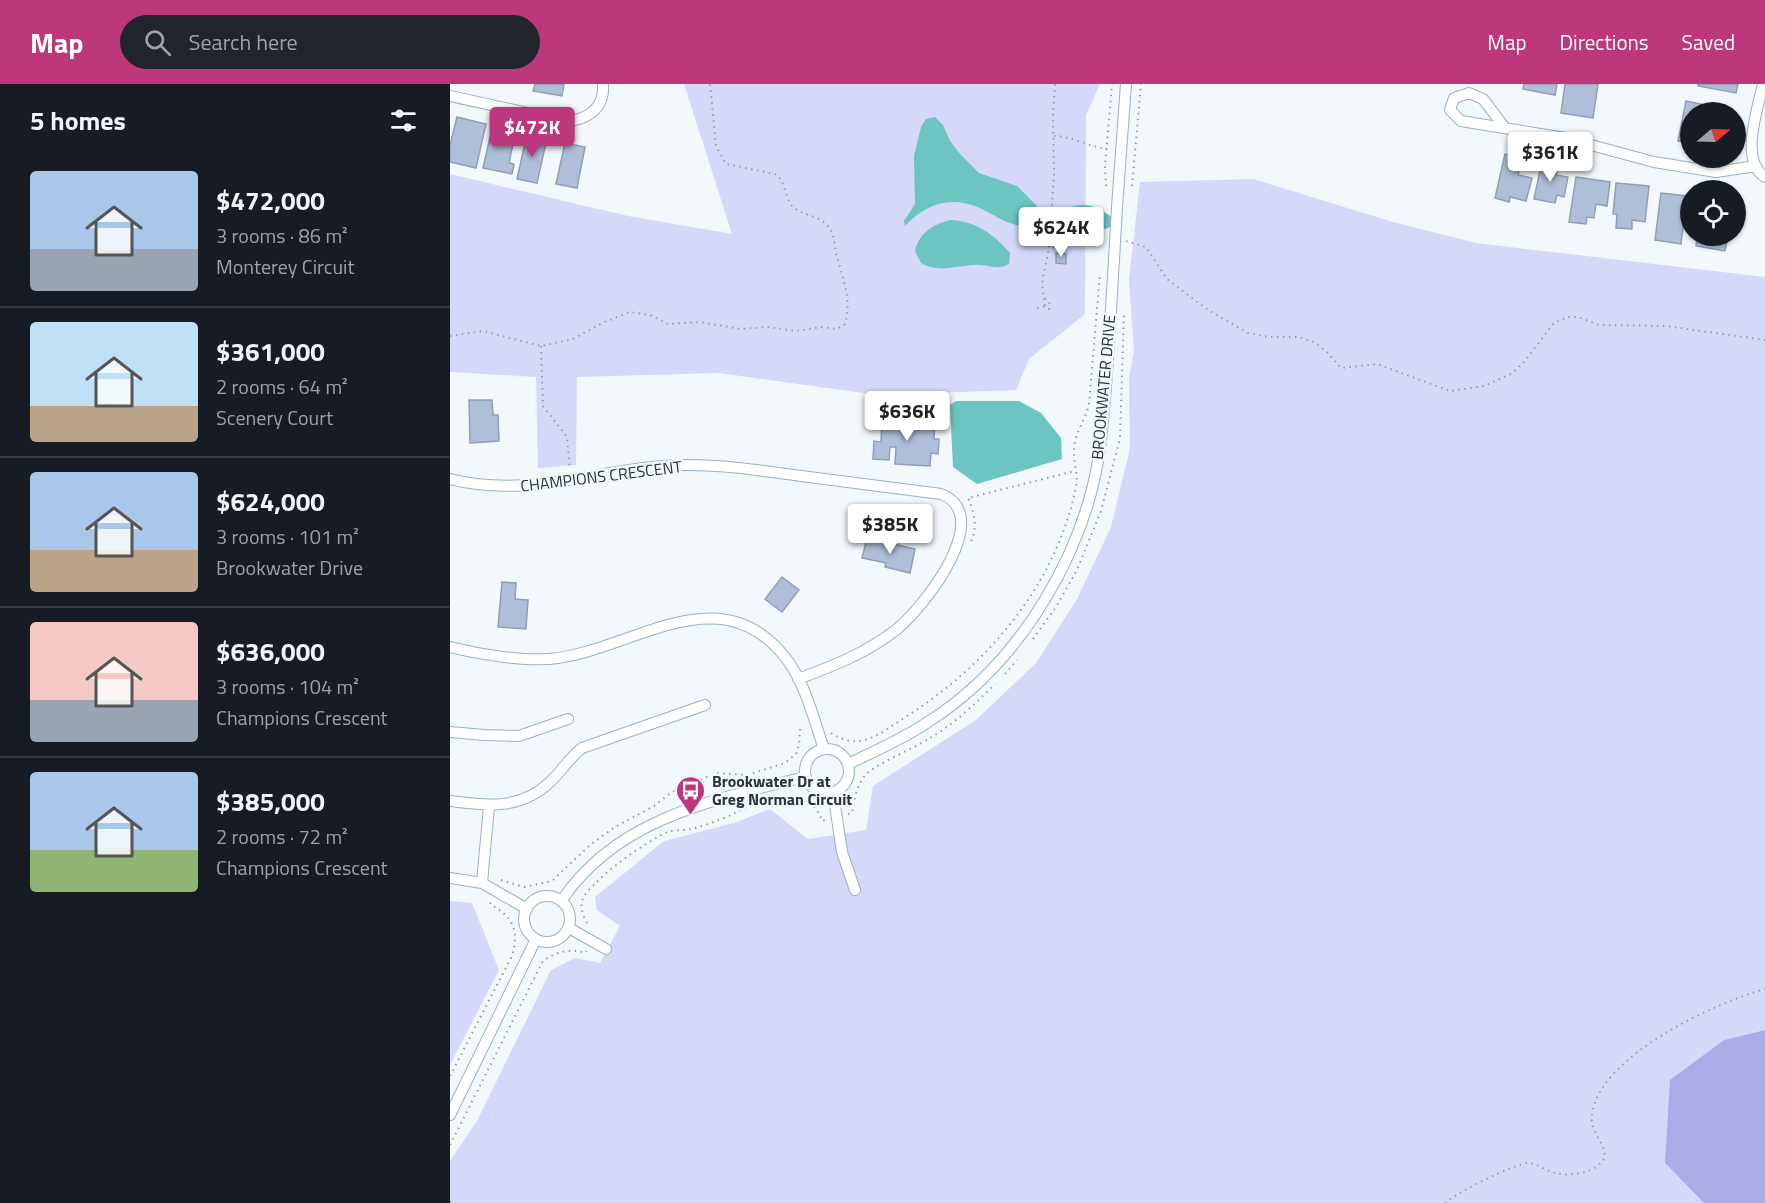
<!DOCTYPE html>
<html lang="en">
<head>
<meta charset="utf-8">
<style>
	body { margin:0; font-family:"Titillium Web",sans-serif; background:#20242c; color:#f1f3f6; height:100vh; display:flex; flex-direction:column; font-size:22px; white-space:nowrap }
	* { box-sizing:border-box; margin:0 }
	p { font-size:20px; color:#9ea1a6 }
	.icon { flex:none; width:33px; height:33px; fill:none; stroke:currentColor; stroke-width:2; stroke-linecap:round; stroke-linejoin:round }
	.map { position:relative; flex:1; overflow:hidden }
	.panel { display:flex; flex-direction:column; background:#171b24; width:450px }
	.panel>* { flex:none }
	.needle { width:39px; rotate:71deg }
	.tools { position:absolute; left:1230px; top:18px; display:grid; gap:12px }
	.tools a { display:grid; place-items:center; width:66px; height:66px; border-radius:50%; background:#171b24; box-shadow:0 2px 4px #0004; font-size:30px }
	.price { position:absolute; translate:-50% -51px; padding:0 14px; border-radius:6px; background:#fff; color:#222; font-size:20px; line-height:39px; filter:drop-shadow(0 2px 3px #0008) }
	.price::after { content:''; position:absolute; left:50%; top:36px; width:18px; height:14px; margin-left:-9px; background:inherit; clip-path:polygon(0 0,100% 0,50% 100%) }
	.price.selected { background:#bc377b; color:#fff }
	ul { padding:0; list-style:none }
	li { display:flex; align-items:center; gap:18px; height:150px; padding:0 30px }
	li+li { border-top:2px solid #363941 }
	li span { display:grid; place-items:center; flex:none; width:168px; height:120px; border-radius:6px; color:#555 }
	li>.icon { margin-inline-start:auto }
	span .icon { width:72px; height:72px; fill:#fffc; stroke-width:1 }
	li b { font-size:26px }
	h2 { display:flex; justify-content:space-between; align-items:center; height:72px; padding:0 30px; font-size:26px }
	header { display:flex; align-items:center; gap:36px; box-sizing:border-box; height:84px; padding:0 30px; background:#bc377b; color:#fff }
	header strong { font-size:28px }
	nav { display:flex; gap:33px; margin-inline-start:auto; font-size:21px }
	.search { width:420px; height:54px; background:#20242c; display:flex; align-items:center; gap:15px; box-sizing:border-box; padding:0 21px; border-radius:33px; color:#9ea1a6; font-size:22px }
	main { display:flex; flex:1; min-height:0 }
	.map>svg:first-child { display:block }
</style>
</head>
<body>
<header>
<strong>Map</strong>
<div class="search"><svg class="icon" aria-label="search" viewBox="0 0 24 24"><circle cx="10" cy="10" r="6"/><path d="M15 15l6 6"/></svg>Search here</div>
<nav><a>Map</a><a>Directions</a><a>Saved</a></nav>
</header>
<main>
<section class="panel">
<h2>5 homes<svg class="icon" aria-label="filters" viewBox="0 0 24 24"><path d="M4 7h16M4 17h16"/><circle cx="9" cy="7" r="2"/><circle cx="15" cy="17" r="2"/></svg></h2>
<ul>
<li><span style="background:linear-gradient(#a9c7e8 65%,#9aa5b1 0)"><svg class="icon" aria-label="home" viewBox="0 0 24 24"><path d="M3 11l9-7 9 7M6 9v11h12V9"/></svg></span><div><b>$472,000</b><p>3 rooms · 86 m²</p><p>Monterey Circuit</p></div></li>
<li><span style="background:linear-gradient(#bfe0f5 70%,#b9a48a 0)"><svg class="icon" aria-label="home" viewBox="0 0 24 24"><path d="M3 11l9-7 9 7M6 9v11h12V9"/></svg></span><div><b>$361,000</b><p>2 rooms · 64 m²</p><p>Scenery Court</p></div></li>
<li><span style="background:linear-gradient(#a9c7e8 65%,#b9a48a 0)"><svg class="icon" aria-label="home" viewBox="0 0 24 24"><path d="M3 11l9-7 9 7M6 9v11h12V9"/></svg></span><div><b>$624,000</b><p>3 rooms · 101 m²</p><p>Brookwater Drive</p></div></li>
<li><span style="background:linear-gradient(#f6c9c9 65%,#9aa5b1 0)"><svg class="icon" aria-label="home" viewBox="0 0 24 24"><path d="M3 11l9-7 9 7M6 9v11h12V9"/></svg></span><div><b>$636,000</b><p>3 rooms · 104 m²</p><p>Champions Crescent</p></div></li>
<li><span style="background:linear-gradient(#a9c7e8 65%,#8fb573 0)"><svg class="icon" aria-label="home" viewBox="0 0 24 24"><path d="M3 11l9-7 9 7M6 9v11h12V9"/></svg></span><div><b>$385,000</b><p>2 rooms · 72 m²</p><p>Champions Crescent</p></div></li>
</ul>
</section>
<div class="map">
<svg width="1315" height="1119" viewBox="0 0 1315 1119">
	<rect width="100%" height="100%" fill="#f2f8fc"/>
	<path fill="#d6d8f9" d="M234,0H650L636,31L635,230L579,275L566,306L428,311L269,289L127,293L126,381L88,384L86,293L0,288V90L178,132L282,150Z
		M803,95L943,138L1026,159L1315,193V946L1274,956L1215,1079L1254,1119H0V1077L27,1037L101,886L125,874L150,879L170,842L147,826L145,813L214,757L284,739L320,725L358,755L416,746L423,702L526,636L586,579L627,515L661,443L680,365L679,293L684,268L679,196L690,98Z
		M0,817L22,819L49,886L0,981Z"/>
	<path fill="#aaabe7" d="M1315,946V1119H1254L1215,1079L1220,996L1274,956Z"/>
	<path fill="#6cc5c0" d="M485,33L493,41L500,57L511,71L529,89L567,102L595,130L605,132C627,116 642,118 663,134V142C634,154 628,145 600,144C587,143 576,144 563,140C552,137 544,131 534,126C503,111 478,118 455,142L454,137L465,120L464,72L471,43L476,35Z
		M501,136C525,137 544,150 560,169L559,180C549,186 542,182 532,181C510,179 492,191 471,179L465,167C469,149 483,140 501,136Z
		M506,317H569L591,329L611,354L612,375L527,400L503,383L500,321Z"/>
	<path fill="#b0bfd9" stroke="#909eb7" stroke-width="1.5" d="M85,0H114L112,12L83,7Z
		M1074,0H1107L1105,11L1073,5Z
		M1115,0H1148L1143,34L1111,29Z
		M1248,0H1288L1286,9L1248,2Z
		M1236,17L1275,25V28H1240V59L1228,57Z
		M7,33L36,40L26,84L0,78V61Z
		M43,40L66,45L59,79L64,80L62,90L33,84Z
		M77,50L97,54L87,99L67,95Z
		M115,59L135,63L127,104L106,100Z
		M1055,70L1072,74L1068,91L1082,94L1076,117L1060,113L1059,118L1045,114Z
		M1092,77L1109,80L1106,91L1118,93L1114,113L1107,111L1105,119L1084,115Z
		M1126,93L1160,98L1157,122L1146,120L1144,134L1137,133L1136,140L1119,138Z
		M1166,99L1199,102L1195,138L1182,136V145L1166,144L1167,130H1163Z
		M1211,109L1237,112L1231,160L1205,156Z
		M1241,152H1278L1275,167L1246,162L1247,153Z
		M606,169L616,170V180L606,179Z
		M19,316H42L43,331H48L49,357L20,359Z
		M432,334L485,337L484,355H489L488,370L481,369L480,382L445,380L446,363H440L439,376L423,375L424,357L431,358Z
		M417,454L465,465L460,489L435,483L436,479L412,474Z
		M332,493L349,506L332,528L315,515Z
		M52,498L66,499L65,515L78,516L76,545L48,543Z"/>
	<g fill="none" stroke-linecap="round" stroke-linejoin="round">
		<defs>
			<path id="street" d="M1313,0C1308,24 1289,77 1315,93
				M0,12L114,37C136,37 155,25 153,0
				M1055,44L1033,15L1019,9L1004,14L1000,26L1011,37L1115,54L1204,78L1266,88L1306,82
				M667,123L676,0
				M0,395C82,416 157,381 238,381C276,381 314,387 351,392C398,398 444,404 491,410C546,432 474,523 447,545C417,569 383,582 348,595
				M0,563C28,570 70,577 99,575C182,568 271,486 338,577C356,602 364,636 374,665
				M0,648L34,651L69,652L118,635
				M355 687a22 22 0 1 1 44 0a22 22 0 1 1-44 0Z
				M398,680C425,667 453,655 478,638C571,579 638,466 651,357C658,297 660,236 664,176
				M383,708L392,768L405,806
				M0,717C37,722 71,726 100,698C112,687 119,674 132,664L255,621
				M0,794L32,799L77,825
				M32,799L39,722
				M74 835a23 23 0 1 1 46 0a23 23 0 1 1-46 0Z
				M112,816C167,734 266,715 355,693
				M119,844L156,865
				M0,1031L86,855"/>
		</defs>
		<use href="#street" stroke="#97b2c5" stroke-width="12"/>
		<path stroke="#959ea3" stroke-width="2" stroke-dasharray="1.5 4.5" stroke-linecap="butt" d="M605,0L603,30L604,91L599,164L652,155
			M604,52C622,52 639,63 657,65
			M656,102L655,82L662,0
			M682,102L691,0
			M676,157L696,163L717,195L758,226L798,249L819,253H849L864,258L878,269L891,284L927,280L1000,307L1034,302L1061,290L1074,278L1104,239L1118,233H1128L1149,241L1216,242L1315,256
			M595,214L600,220L599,225L595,222L592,199L599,164
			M587,224L595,222
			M0,252L33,247L91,262L123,255L152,239L180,228L200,231L218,240L250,238L291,245L318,243L346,247L372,243L387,245L395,240C402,216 393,195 387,173C384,163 385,149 378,142C369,131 352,132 342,122C334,112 336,97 325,90L276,80L266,62L260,0
			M91,262L93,322L117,353L120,385
			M521,457C528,443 524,427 518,414L625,387
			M583,555L606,523L627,486L651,427L670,354L674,227
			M555,590L567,576
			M381,649C410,668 429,650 454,634C537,582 606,501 626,403C629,389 621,373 625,358C628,344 636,334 639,320L650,190
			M398,730L402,729C404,717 406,705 413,694C420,682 465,664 480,654C504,640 525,620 545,600
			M51,796L74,803L102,797L140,761L165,743L204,722L222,708L266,689L297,691L335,679L346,670L349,660L350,646L354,644
			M137,839C134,834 130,824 132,817C139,797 198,756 218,748C225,745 233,747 241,745C251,743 261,739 271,735C282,732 290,725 300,722C323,713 364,706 372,737L375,736
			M0,992L62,872C69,847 64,833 40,820L41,818
			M0,1061L93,877C106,868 120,864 135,869L136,867
			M0,1118L1,1119
			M995,1119C1004,1110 1067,1078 1079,1079C1088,1080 1096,1087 1105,1089C1122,1093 1147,1089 1155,1073C1154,1056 1139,1047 1142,1030C1150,972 1264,919 1315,905"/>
		<use href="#street" stroke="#fff" stroke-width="10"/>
		<defs>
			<path id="street-bridge" d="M664,176L667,123"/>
		</defs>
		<use href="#street-bridge" stroke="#97b2c5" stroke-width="12" stroke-linecap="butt"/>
		<use href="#street-bridge" stroke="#fff" stroke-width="10"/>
	</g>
	<defs>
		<symbol id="bus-pin" viewBox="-11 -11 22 30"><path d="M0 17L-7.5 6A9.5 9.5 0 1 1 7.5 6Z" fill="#bc377b" stroke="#f2f8fc"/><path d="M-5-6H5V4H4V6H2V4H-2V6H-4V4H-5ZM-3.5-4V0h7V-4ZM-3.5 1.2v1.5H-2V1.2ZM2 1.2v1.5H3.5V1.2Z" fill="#fff"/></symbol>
	</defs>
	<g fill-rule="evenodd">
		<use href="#bus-pin" x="224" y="690" width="33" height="45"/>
	</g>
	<g text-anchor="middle" stroke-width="5" stroke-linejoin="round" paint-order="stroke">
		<g font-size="16" fill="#273239" stroke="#f2f8fc">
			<text transform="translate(653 303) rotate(-85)" y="6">BROOKWATER DRIVE</text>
			<text transform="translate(151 392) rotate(-7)" y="6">CHAMPIONS CRESCENT</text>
		</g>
		<g font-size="16" font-weight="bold" fill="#273239" stroke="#f2f8fc" text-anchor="start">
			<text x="262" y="703">Brookwater Dr at<tspan x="262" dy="18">Greg Norman Circuit</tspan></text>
		</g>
	</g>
</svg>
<div class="tools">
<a><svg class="needle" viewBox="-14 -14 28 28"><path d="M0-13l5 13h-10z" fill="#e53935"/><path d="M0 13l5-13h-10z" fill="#9ea1a6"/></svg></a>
<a><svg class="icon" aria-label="locate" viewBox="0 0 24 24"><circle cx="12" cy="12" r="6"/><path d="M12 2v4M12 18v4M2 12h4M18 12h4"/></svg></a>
</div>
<b class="price selected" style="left:82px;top:74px">$472K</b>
<b class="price" style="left:1100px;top:99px">$361K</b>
<b class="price" style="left:611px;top:174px">$624K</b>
<b class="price" style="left:457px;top:358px">$636K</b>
<b class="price" style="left:440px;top:471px">$385K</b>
</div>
</main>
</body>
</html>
